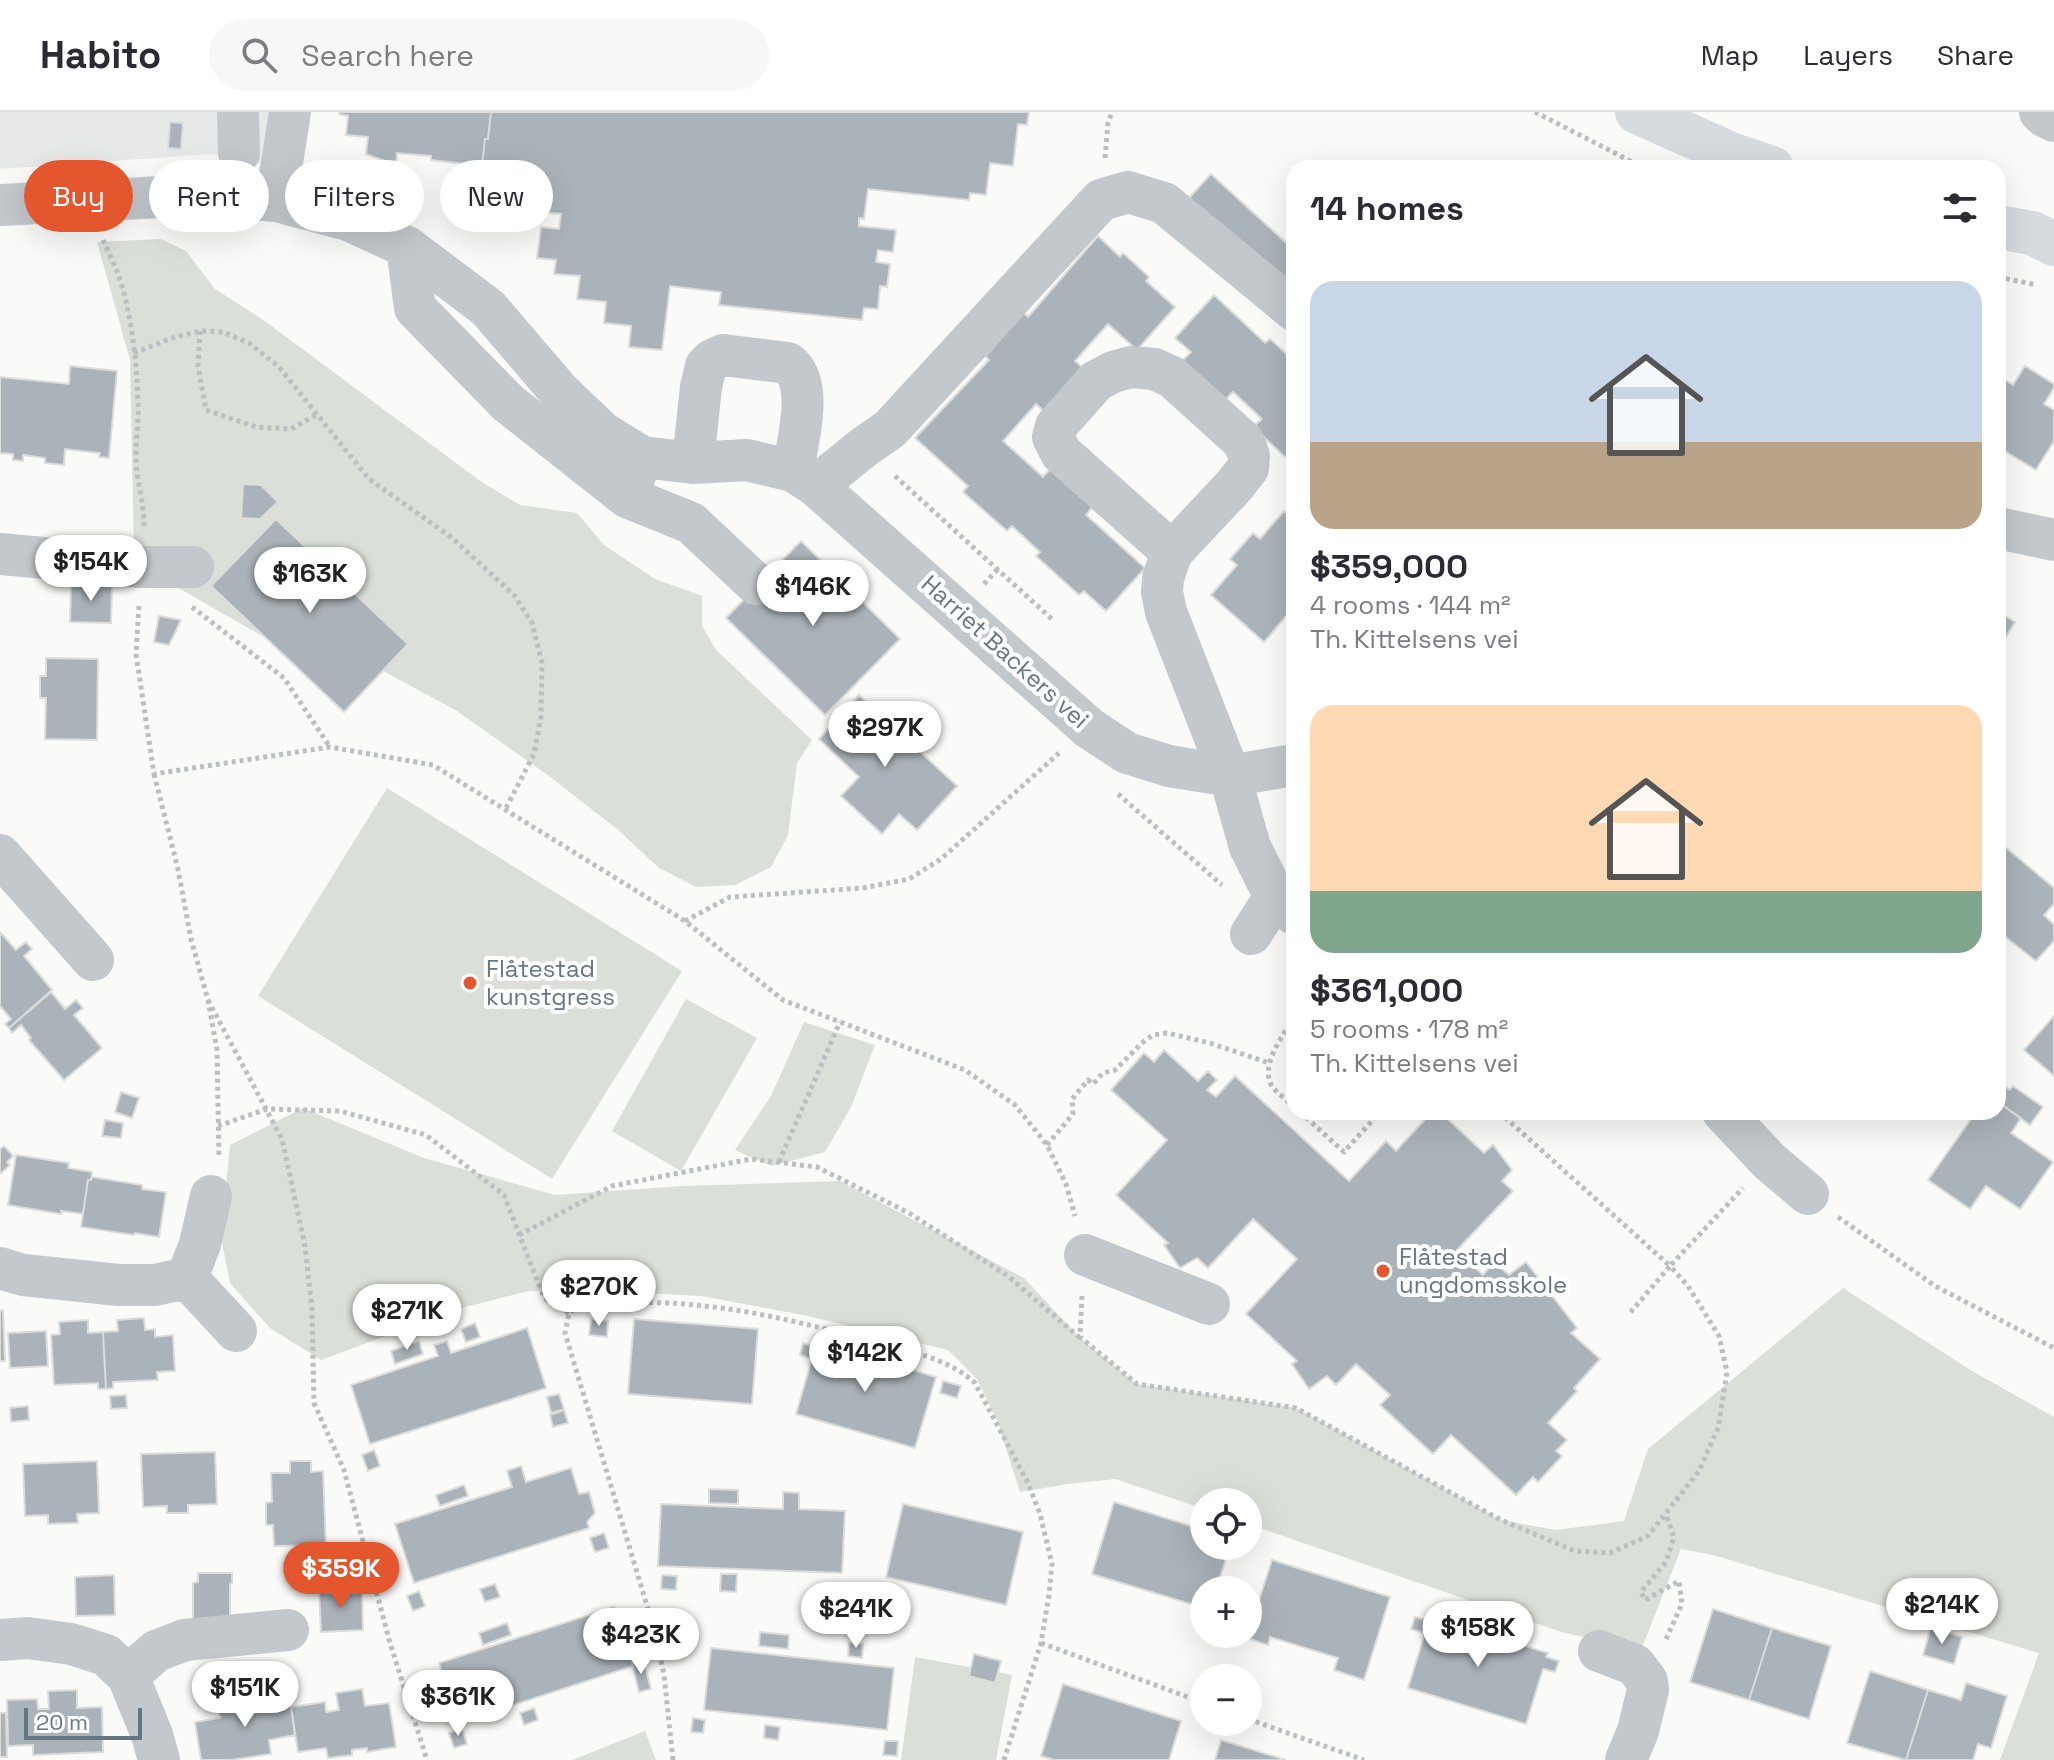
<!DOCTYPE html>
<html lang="en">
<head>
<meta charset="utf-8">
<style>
	body { margin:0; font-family:"Space Grotesk",sans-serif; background:#f7f7f7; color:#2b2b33; height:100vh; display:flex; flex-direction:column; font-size:30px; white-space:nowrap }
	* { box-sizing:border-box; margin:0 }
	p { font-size:26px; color:#7c7c81 }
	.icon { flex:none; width:44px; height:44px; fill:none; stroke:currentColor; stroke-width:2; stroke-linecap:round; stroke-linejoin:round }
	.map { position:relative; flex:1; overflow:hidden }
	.panel { position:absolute; left:1286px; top:48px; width:720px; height:960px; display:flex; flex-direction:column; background:#fff; border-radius:24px; box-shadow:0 8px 32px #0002 }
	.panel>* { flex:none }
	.hud { position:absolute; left:24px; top:48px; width:760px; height:72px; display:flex; gap:16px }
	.fabs { position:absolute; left:1190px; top:1376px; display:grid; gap:16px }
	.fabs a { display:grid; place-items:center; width:72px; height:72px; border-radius:50%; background:#fff; box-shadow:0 8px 32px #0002; font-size:40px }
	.scale { position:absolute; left:24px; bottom:20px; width:118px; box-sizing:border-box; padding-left:8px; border:4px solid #657683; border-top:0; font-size:22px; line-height:28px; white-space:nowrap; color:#657683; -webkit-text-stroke:6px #fff; paint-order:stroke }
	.price { position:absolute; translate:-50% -68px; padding:0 18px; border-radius:28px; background:#fff; color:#222; font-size:26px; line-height:52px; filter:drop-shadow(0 2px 4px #0008) }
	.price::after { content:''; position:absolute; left:50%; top:48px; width:24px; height:18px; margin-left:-12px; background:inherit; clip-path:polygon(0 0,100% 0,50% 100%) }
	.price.on { background:#e4572e; color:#fff }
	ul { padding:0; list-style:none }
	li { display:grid; align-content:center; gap:16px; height:424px; padding:0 24px }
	li span { display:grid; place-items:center; height:248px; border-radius:24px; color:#555 }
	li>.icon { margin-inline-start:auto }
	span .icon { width:144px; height:144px; fill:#fffc; stroke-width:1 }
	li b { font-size:34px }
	h2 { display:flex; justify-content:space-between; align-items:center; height:96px; padding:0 24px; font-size:34px }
	.chip { padding:0 28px; border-radius:36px; background:#fff; box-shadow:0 8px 32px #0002; font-size:28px; line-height:72px }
	.chip.on { background:#e4572e; color:#fff }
	header { display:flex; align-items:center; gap:48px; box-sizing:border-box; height:112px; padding:0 40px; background:#fff; border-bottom:2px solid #e1e1e2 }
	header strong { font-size:38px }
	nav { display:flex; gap:44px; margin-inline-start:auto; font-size:28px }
	.search { width:560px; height:72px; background:#f7f7f7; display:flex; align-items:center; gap:20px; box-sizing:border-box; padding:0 28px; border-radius:44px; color:#7c7c81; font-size:30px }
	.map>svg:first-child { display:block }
</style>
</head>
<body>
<header>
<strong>Habito</strong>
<div class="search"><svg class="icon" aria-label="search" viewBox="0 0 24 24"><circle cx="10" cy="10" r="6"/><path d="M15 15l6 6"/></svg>Search here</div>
<nav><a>Map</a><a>Layers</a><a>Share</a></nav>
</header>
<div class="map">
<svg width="2054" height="1648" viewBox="0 0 2054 1648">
	<rect width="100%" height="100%" fill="#fafaf8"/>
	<path fill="#e8e9e9" d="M0,0H293L265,52L211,42L0,57Z"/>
	<path fill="#dadfd7" d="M161,127L186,139L215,177L262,207L483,371L520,393L577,401L604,433L655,467L702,484V514L716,538L812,628L797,651L788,723L771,755L735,773L696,775L659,756L617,717L549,664L457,599L374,554L264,525L159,465L134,438L130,248L97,130Z
		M387,676L682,859L552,1067L258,884Z
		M686,887L757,926L681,1059L612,1019Z
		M804,910L875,933L851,995L825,1040L771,1054L735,1038L771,984Z
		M303,996L424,1046L555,1083L682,1074L840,1069L1024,1166L1079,1225L1137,1272L1296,1296L1501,1408L1556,1418L1624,1409L1648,1337L1843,1176L1972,1259L2054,1305V1648H2000L2039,1541L1713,1443L1681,1437L1641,1538L1561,1520L1248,1412V1390H1204V1397L1115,1367L1068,1372L1020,1380L997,1308L977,1267L948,1238L803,1203L701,1184L582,1178L529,1179L458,1197L321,1248L270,1216L230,1171L221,1125L230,1033Z
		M915,1545L1012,1563L996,1648H901Z
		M645,1619L656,1648H572Z"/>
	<path fill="#aab3b9" stroke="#dcdcda" stroke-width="2" d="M340,0H491L488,27H485L482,54L431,48V44L397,41L396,53L366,42L368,25L346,23L348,4L339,2Z
		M491,0H1029L1027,13L1018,12L1013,54L990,51L986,83L970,81L969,88L868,77L864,107L859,106V114L896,118L893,140L878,138L876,150L890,152L887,175L880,174L878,197L864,196L862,208L719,193L721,180L670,174L662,238L629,235L631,214L604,211L606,190L577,187L580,164L554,162L556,148L537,146L541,115L559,117L561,102L539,100L544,61L482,54L485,27H488Z
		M170,10L183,11L181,37L168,36Z
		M1211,62L1294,138V183L1189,86Z
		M1098,124L1120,145L1123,141L1149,165L1146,169L1175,195L1137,238L1108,212L1075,249L1085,258L1046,301L1036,292L1003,329L1043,365L1052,355L1094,393L1086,403L1145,456L1106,499L1084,479L1079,483L1036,444L1040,440L1012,414L1007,419L963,380L968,374L915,326L989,248L985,244L1024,201L1028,205Z
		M1214,183L1265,231L1270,227L1294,249V353L1253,315L1262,307L1233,280L1224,289L1182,249L1191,240L1175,226Z
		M70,254L117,259L109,346L99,345L100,341L65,337L64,353L45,351V346L23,343V349L13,348V342L0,341V265L69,272Z
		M2025,254L2054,272V276L2044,292L2054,298V329L2036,358L1998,335V264L2013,273Z
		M243,372L261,373L278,390L260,407L241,406Z
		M1284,399L1294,408V495L1264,530L1211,483L1237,453L1230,447L1253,421L1260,427Z
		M276,407L322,451L327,447L341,460L337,465L408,532L344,600L211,474Z
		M801,429L900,527L825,603L726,506Z
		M71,471L112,472L111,511L70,510Z
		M1998,500L2015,510L1998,538Z
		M159,504L181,508L169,533L154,530Z
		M46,546L98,547L97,628L45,627L46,586H40V564H46Z
		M859,583L957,674L917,718L899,702L882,722L841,684L859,665L819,627Z
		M1998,729L2054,776V792L2044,803L2054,813V829L2036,849L1998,819Z
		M1,821L16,838L26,830L32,837L24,844L52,878L9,916L5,912L11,907L0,894V823Z
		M51,880L65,897L76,888L83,896L74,903L102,936L64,968L29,928L31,926L21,913L12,921L9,916Z
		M2054,904V964L2024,938Z
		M1164,938L1198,969L1208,959L1217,968L1207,978L1216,985L1235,964L1349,1069L1386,1029L1396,1039L1432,1000H1440L1484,1041L1493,1033L1512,1058L1502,1069L1513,1079L1457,1138L1483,1163L1494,1150L1509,1163L1526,1150L1577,1216L1571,1221L1600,1247L1574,1276L1577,1279L1548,1311L1567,1328L1556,1339L1562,1344L1538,1370L1533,1365L1516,1383L1451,1323L1433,1342L1380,1293L1390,1283L1356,1252L1336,1273L1327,1264L1309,1277L1292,1252L1297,1249L1246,1202L1297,1147L1253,1107L1208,1156L1197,1146L1180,1156L1164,1133L1168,1131L1116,1083L1167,1028L1111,978L1144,941L1154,950Z
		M1998,970L2010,978L2013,974L2043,995L2030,1013L1998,990Z
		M121,980L139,986L132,1006L115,1000Z
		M1998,990L2021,1006L2011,1021L2053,1050L2020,1097L1986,1074L1970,1097L1928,1068L1976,1000H1998Z
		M105,1008L123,1011L121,1026L102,1024Z
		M4,1034L13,1044L7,1050L10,1053L0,1062V1037Z
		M16,1043L69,1051L68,1056L92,1060L91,1068H88L83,1102L61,1099V1102L8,1093Z
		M92,1065L142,1073V1077L166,1080L159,1125L135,1121L134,1123L81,1115L88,1068H91Z
		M3,1198L5,1249H0V1199Z
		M144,1206L145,1218L155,1217V1225L173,1223L175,1259L157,1260L158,1268L113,1270V1276L106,1277L103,1220L118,1219L117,1208Z
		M591,1207L608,1209L607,1225L589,1223Z
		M634,1207L758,1217L752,1292L628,1282Z
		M88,1208V1221L103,1220L106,1277H98V1271L54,1273L51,1223L60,1222L59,1210Z
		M475,1211L480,1225L466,1230L461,1217Z
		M527,1216L546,1276L370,1332L351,1273L438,1244L434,1233L447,1229L451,1241Z
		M46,1219L48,1254L10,1256L8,1221Z
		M419,1229L423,1242L395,1252L391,1239Z
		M817,1230L936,1265L915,1336L796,1302L812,1247L800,1243L803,1231L815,1235Z
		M943,1269L961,1274L957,1286L940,1281Z
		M559,1282L564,1297L551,1301L547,1285Z
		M126,1283L127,1296L111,1297L110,1284Z
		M28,1294L29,1308L11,1310L10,1296Z
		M564,1298L568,1311L553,1315L550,1303Z
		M374,1338L380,1354L368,1359L362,1343Z
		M215,1340L217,1392L188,1393V1401H167V1394L143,1395L141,1342Z
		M97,1349L99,1401L77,1402L78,1411L48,1412V1403L25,1404L23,1352Z
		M290,1349H311V1360L323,1359L326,1433L274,1434L273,1413H266V1391L272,1390L271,1361H290Z
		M521,1354L526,1370L571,1356L579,1382L589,1380L595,1401L587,1410L589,1416L414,1471L395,1412L512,1375L507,1359Z
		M464,1373L468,1384L440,1394L436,1383Z
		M709,1377L738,1378V1392L709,1391Z
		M783,1380L799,1381V1397L845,1399L842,1461L658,1454L661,1392L783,1397Z
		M1114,1390L1204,1418V1434H1230L1216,1478H1204V1496L1092,1462Z
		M903,1392L1023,1420L1006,1493L886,1465Z
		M604,1421L609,1436L595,1440L590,1426Z
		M1272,1448L1390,1485L1364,1568L1334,1558L1338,1546L1270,1525L1268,1533L1247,1526Z
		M198,1461H232V1471L230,1472V1510H193V1471L198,1470Z
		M721,1462H737L736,1480L720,1479Z
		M114,1463L115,1503L76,1504L75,1465Z
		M662,1463L677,1464L676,1478L661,1477Z
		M336,1471V1480L362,1479L363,1518L321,1520L319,1480H325L324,1472Z
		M495,1472L500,1485L485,1490L480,1477Z
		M419,1479L425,1494L413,1499L407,1484Z
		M836,1482H849L848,1498L835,1497Z
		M614,1495L633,1554L458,1611L439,1551Z
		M1713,1497L1772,1516L1749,1588L1690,1570Z
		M1444,1501L1459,1506L1457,1513L1548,1541L1546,1545L1559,1549L1555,1560L1543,1557L1526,1612L1408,1576L1425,1521L1411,1517L1415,1505L1429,1509L1430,1504L1442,1508Z
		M507,1511L511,1523L483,1533L479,1521Z
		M1931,1515L1962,1525L1954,1552L1923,1543Z
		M1772,1516L1831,1534L1809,1607L1749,1588Z
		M760,1520L789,1523L788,1537L759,1534Z
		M849,1531L863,1532L862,1546L848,1544Z
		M711,1536L894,1556L887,1618L704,1598Z
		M974,1542L1001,1549L995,1571L969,1564Z
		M643,1548L651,1577L639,1580L632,1551Z
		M1870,1559L1928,1578L1906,1648L1847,1631Z
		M1966,1571L2007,1584L1991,1636L1978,1632L1973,1648H1906L1928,1578L1961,1588Z
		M1063,1572L1181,1609L1169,1648H1055L1041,1644Z
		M362,1577L365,1594L389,1591L396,1635L367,1640V1636L352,1638V1643L328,1646L326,1636L298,1640L291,1595L325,1590L326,1600L339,1598L336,1581Z
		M77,1578V1596L102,1595L103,1640L33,1643V1633L8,1634L7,1588L37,1587L38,1597H49L48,1579Z
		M289,1582L295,1623L269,1628L271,1642L230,1648H201L195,1610L220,1606L217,1588L245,1584L248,1602L260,1600L258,1587Z
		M534,1596L538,1608L524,1613L520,1601Z
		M0,1601H6L7,1645H0Z
		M693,1606L705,1608L703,1621L691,1620Z
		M765,1613L780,1615L778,1628L764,1626Z
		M462,1617L467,1632L454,1636L449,1621Z
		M1221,1628L1286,1648H1215Z
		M885,1629H898L897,1644L883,1643Z"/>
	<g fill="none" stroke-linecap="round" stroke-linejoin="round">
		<path stroke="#bbbfc2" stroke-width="5" stroke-dasharray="4 4" stroke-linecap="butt" d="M1535,0L1644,56
			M1105,46L1108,11L1112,0
			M103,128C108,139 114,151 118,162C131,198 137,251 138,289C139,307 136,325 136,344C136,368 145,392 144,417
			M1998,165L2037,173
			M200,219L198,254L206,298L256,315L291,317L318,302
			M134,241L172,226L200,219L223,220L249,231L279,255L369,367L451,425L514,483L532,511L542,551L541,604L534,642L505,698
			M895,364L1054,509
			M984,472L998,457
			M139,494L136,542L154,662L330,635L433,653L685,809L783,888L965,958L1015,993L1047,1033L1066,1072L1075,1104
			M192,495L284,566L330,635
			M154,662L178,757L191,827L208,888L217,938L219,1045
			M1118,682L1222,773
			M685,809L730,785L863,776L909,767L941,747L1059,641
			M208,888L282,1027L305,1134L312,1197L314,1291L344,1358L390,1531L427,1648
			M1294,905C1283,924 1257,956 1274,977C1280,983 1288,989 1294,995
			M1300,1000L1344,1040L1380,1000
			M1499,1000L1670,1154L1743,1076
			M218,1014L267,997L340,999L426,1023L504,1083L544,1186L569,1201
			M1047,1033L1073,1002L1072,987L1088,968L1093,972L1103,961L1115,958L1143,930L1153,923L1167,921L1210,931L1269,951
			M779,1050L840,910
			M1838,1105L1935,1174L2054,1236
			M519,1123L612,1074L751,1047L817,1055L909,1101L1008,1164L1079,1225
			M1082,1184L1080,1225L1137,1272L1296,1296L1501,1408L1575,1439L1610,1441L1648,1424L1699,1359L1718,1316L1727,1260L1719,1224L1688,1174L1670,1154L1629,1202
			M1666,1527L1682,1492L1679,1469L1645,1488L1641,1480L1666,1450L1674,1425L1666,1403
			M1041,1531L1204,1591
			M1248,1607L1364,1648
			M673,1648L664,1563L654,1517L565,1221L569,1201C582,1190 600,1192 616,1191C707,1187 781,1205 868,1228C904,1238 947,1245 975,1271L1028,1371L1040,1402L1052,1452L1049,1483L1041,1531L1004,1648"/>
		<path stroke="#c3c8cc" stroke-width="42" d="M238,0L239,41
			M2040,0L2044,4L2054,9
			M276,89L290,0
			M0,93L203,83L276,89L348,108L407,135L488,196L559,279L603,321L642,345L693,351L747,348L793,359L816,374L1089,616L1127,641L1169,654L1230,664L1287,654H1294
			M407,135L415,196L508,291L627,385
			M693,351L701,275L706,254L712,248L723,243L788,251C815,272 797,330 793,359
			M637,358L627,385L691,411L756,472
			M816,374L864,335L890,317L1101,88L1128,80L1164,91L1294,198
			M1998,416L2054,428
			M1172,440L1061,341L1053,325L1056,314L1096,269L1113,260L1131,255L1154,257L1172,265L1244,330L1249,344L1248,356L1234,374L1172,440L1163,466L1162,480L1166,500L1230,664L1250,735L1275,785L1294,802
			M0,442L141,455H193
			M0,743L93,848
			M1251,822L1275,785
			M1723,1000L1769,1049L1808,1082
			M1085,1143L1209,1192
			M0,1156L23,1163L119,1173H155L187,1166
			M187,1166L200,1132L211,1084
			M187,1166L236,1219
			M0,1528L28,1526L71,1532L106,1543L128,1564L152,1623L159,1648
			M1599,1539L1635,1553L1647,1569L1648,1578L1638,1619L1626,1648
			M128,1564L156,1539L185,1528L288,1518"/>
		<path stroke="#d6dbdf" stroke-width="44" d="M1637,0L1731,42L1772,56
			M1998,115L2032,121L2054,132"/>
	</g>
	<g fill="#e4572e" stroke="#fff" stroke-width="3">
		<circle cx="470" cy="871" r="8"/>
		<circle cx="1383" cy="1159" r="8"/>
	</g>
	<g text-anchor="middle" stroke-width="8" stroke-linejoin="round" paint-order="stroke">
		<g font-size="24" fill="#657683" stroke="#fff">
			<text transform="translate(1005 540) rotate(42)" y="8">Harriet Backers vei</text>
		</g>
		<g font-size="24" fill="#657683" stroke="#fff" text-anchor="start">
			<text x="486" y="865">Flåtestad<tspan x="486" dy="28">kunstgress</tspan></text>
			<text x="1399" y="1153">Flåtestad<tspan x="1399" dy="28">ungdomsskole</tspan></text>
		</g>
	</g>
</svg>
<div class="fabs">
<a><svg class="icon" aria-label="locate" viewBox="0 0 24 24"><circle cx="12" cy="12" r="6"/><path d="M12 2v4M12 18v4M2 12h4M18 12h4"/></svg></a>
<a>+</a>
<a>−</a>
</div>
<div class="scale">20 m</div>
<b class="price" style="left:91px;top:491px">$154K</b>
<b class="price" style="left:310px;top:503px">$163K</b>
<b class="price" style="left:813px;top:516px">$146K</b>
<b class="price" style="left:885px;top:657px">$297K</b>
<b class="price" style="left:599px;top:1216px">$270K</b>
<b class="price" style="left:407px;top:1240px">$271K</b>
<b class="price" style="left:865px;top:1282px">$142K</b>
<b class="price on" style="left:341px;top:1498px">$359K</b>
<b class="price" style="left:1942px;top:1534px">$214K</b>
<b class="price" style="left:856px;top:1538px">$241K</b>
<b class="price" style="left:1478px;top:1557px">$158K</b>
<b class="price" style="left:641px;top:1564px">$423K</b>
<b class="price" style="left:245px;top:1617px">$151K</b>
<b class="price" style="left:458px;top:1626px">$361K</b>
<div class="hud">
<a class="chip on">Buy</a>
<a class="chip">Rent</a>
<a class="chip">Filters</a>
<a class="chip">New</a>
</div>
<section class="panel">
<h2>14 homes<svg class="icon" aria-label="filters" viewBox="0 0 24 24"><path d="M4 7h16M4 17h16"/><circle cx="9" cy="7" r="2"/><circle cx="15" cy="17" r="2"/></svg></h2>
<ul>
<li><span style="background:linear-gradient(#c9d6e8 65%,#b9a48a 0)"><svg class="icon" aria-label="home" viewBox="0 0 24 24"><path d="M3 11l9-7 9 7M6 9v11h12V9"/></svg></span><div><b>$359,000</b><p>4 rooms · 144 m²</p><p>Th. Kittelsens vei</p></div></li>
<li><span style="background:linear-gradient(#ffd9b3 75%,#7fa58c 0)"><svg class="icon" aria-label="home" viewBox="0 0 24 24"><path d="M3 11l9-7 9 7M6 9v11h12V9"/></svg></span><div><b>$361,000</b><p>5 rooms · 178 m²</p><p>Th. Kittelsens vei</p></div></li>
</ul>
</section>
</div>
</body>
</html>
